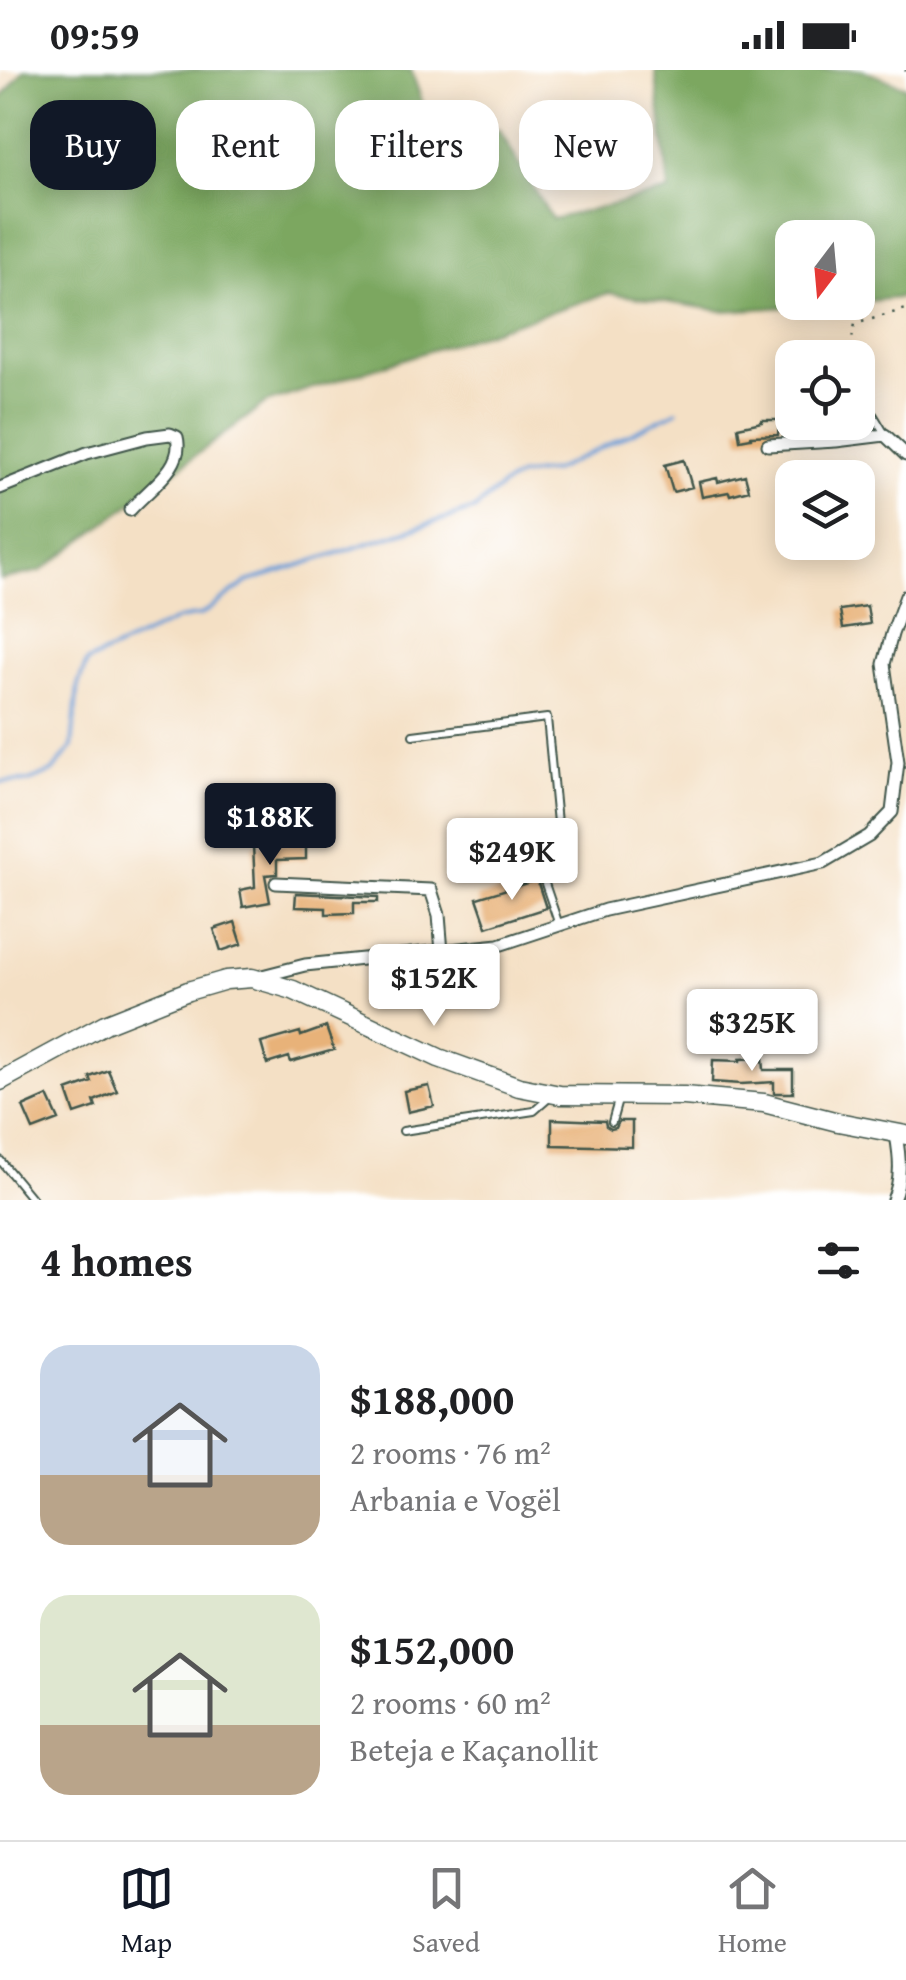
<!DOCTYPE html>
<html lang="en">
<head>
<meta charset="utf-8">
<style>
	body { margin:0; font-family:"Gentium Book Plus",serif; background:#f6f6f6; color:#202124; height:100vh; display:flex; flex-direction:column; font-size:38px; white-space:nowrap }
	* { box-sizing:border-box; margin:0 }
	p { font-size:32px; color:#757577 }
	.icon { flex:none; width:55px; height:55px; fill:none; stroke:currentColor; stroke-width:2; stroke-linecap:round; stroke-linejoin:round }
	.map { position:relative; height:1130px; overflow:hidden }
	.drawer { display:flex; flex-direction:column; background:#fff; flex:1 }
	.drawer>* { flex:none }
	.hud { position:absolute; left:30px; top:30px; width:848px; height:90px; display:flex; gap:20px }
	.needle { width:65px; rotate:196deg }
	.controls { position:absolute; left:775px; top:150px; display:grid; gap:20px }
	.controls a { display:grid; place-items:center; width:100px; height:100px; border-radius:20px; background:#fff; box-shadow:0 5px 25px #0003; font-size:50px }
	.price { position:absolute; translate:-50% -85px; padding:0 22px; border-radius:10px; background:#fff; color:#222; font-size:32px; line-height:65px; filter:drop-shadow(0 2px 5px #0008) }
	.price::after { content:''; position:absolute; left:50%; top:60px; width:30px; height:22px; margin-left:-15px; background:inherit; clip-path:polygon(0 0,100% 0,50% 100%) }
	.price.current { background:#111827; color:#fff }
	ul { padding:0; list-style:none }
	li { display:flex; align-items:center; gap:30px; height:250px; padding:0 40px }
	li span { display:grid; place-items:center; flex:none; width:280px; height:200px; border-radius:30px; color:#555 }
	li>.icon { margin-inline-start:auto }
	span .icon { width:120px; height:120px; fill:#fffc; stroke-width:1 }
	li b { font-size:42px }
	h2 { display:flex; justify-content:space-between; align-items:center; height:120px; padding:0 40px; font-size:42px }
	.pill { padding:0 35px; border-radius:30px; background:#fff; box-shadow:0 5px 25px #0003; font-size:35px; line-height:90px }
	.pill.current { background:#111827; color:#fff }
	.status { display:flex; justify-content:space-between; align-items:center; height:70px; padding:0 50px; background:#fff; direction:ltr }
	.status svg { height:28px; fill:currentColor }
	.tab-bar { display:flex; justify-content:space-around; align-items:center; height:140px; border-top:2px solid #e0e0e0; background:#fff; font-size:28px; color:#757577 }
	.tab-bar a { display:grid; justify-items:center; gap:5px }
	.tab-bar .current { color:#111827 }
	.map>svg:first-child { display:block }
</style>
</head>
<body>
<div class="status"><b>09:59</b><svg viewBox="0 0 49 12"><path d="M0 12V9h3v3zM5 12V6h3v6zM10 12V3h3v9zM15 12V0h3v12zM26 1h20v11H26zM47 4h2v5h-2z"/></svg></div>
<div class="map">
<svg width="906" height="1130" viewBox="0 0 906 1130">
	<rect width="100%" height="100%" fill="#fff"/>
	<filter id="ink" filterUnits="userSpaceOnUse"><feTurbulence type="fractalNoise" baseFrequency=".01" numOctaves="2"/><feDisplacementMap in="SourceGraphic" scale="20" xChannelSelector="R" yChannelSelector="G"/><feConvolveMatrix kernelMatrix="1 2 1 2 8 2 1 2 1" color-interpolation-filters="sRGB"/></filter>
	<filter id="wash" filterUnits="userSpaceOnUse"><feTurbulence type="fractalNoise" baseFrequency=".0048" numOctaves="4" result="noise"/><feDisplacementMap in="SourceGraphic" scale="40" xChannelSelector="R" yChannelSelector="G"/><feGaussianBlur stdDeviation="2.25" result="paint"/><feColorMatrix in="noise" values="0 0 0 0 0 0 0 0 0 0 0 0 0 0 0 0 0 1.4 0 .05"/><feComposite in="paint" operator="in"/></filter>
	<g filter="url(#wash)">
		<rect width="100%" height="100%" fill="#f4e0c5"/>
		<path fill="#7ca760" stroke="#4e724a" stroke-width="2.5" d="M24,0H411L432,60H499L552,149L669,121L655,0H863L906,17V227L858,232V168H792V232L850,233L723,241L609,223L266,333L41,501L0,510V30Z"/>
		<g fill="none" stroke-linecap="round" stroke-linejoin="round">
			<path stroke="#699cd5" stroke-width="4" d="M0,712L29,711L52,702L72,677L78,615L87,592L178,549L201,545L247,512L475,439L502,416L520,406L553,401L677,341"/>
		</g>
		<g id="blocks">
			<path fill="#e8b279" d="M762,350H779L778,365L751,366V368L740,370L738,357L762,352Z
				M684,390L692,417L673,422L665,395Z
				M745,405L749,420L730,425L729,422L702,427L699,412L717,408L718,412Z
				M867,536L870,554L843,558L840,540Z
				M306,770V789L277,790V804L265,805L270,832L243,837L240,820L255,817L253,775Z
				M537,810L546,838L487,857L477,828Z
				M296,823L378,827V832H354V843L326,844V838L295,837Z
				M235,852L242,874L221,881L214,859Z
				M326,957L334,980L291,992L289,987L267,994L261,973L300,962L301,966Z
				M763,988L764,1000H793V1023H774V1012L741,1014L712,1012L713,990L740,991V989Z
				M108,1000L117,1021L94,1031L96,1037L75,1044L67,1021L92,1012L90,1007Z
				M429,1016L434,1036L408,1042L404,1021Z
				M48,1026L59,1050L33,1060L23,1037Z
				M552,1049L605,1051L606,1056L611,1059L616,1058L619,1051H632V1077L552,1075Z"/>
		</g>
	</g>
	<g filter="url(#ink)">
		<use href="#blocks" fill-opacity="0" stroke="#3f554a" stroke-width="2.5"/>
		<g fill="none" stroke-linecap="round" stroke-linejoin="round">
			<defs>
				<path id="lane" d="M858,319L885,364
					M413,665L547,648L557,753L535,784L559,855
					M612,1052L619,1027
					M403,1061L534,1041L549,1028
					M0,1090L33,1130"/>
				<path id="street" d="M768,375L836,371L885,365L906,385
					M0,418L87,383L147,367L170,364L177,367C185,397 148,419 130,440
					M276,813L431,820L439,845L442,882
					M258,907L305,895L499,875L605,840L823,793L869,766L892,742L898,692L884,594L892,564L906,526
					M893,1130C902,1109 900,1087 896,1065"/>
				<path id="secondary" d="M0,1011L105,954L188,921L226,910L252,908L293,920L439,988L519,1017L560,1025L684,1026L764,1033L838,1052L906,1065"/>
			</defs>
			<use href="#lane" stroke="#3f554a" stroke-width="10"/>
			<use href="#street" stroke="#3f554a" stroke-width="15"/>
			<use href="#secondary" stroke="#3f554a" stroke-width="21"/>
			<path stroke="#3f554a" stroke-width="2.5" stroke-dasharray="2.5 8" stroke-linecap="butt" d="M905,0L906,1
				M848,288L855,254L906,239"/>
			<use href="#lane" stroke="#fff" stroke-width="6"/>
			<use href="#street" stroke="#fff" stroke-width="11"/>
			<use href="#secondary" stroke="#fff" stroke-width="18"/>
		</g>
	</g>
</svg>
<div class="controls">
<a><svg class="needle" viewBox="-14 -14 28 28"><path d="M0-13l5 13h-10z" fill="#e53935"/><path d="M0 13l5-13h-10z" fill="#757577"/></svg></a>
<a><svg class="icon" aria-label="locate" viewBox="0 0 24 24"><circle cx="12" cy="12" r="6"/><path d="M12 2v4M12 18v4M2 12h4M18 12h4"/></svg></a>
<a><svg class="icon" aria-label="layers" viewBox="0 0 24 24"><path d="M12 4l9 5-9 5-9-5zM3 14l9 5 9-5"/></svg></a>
</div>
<b class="price current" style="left:270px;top:798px">$188K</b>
<b class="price" style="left:512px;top:833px">$249K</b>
<b class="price" style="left:434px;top:959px">$152K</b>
<b class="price" style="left:752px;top:1004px">$325K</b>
<div class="hud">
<a class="pill current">Buy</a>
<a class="pill">Rent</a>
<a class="pill">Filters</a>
<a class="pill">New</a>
</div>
</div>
<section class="drawer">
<h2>4 homes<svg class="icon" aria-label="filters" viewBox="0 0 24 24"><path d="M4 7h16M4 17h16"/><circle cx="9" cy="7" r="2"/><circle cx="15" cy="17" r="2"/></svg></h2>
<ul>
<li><span style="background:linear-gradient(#c9d6e8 65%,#b9a48a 0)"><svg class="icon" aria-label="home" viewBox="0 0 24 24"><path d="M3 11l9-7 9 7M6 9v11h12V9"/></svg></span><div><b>$188,000</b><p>2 rooms · 76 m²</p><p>Arbania e Vogël</p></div></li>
<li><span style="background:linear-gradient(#dfe7d0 65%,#b9a48a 0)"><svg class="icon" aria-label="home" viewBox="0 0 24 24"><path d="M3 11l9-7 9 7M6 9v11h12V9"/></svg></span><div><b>$152,000</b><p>2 rooms · 60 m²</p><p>Beteja e Kaçanollit</p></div></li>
</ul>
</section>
<nav class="tab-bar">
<a class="current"><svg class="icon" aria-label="map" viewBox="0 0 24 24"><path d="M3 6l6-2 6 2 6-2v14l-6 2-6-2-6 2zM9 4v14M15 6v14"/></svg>Map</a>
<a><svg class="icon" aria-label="saved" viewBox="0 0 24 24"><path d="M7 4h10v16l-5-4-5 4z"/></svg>Saved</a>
<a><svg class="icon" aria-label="home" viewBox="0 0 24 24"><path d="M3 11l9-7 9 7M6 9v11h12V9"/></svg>Home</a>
</nav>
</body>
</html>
